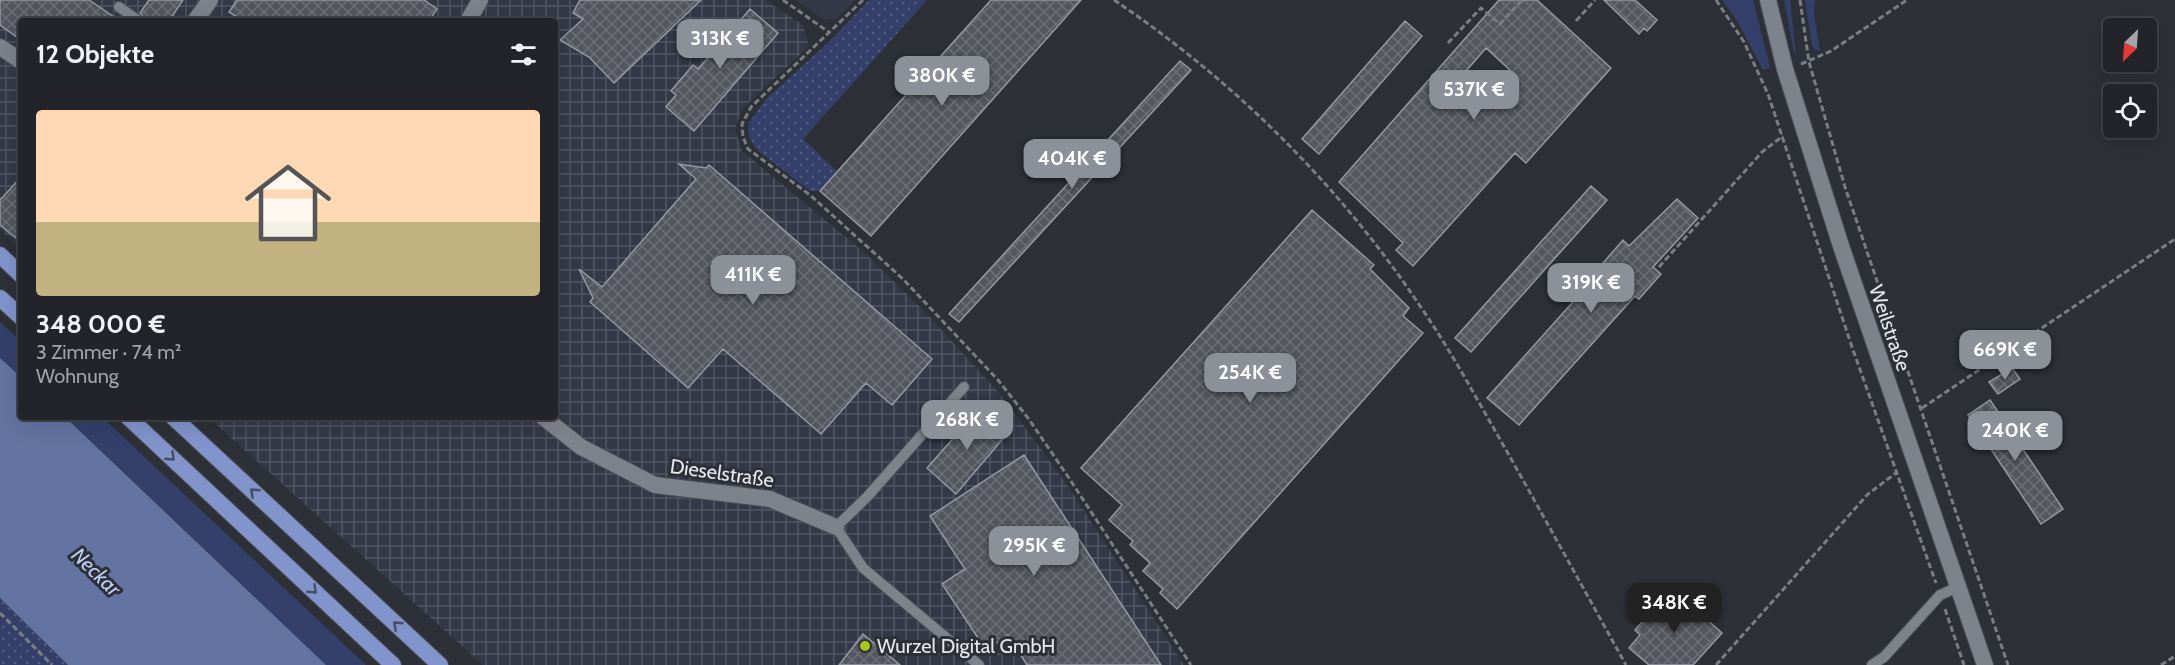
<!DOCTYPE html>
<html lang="de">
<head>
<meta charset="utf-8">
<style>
	body { margin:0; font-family:Cabin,sans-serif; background:#2e3035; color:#f1f3f6; height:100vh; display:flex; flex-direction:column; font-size:22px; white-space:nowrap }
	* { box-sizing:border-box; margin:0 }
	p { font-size:20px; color:#a2a4a8 }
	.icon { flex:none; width:33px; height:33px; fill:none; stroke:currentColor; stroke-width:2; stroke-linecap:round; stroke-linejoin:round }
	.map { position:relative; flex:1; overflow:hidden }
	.side { position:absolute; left:18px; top:18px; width:540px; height:402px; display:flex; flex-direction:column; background:#222429; border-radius:6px; box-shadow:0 6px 24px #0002,0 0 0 2px #3f4146 }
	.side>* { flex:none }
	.needle { width:39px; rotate:205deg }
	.controls { position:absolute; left:2103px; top:18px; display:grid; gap:12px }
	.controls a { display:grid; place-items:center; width:54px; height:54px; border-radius:6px; background:#222429; box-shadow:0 6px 24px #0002,0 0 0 2px #3f4146; font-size:30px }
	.price { position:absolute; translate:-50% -51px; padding:0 14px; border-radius:12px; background:#8c9099; color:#fff; font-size:20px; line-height:39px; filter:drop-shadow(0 2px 3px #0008) }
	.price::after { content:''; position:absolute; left:50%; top:36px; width:18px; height:14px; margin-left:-9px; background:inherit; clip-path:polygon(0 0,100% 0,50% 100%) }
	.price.current { background:#222; color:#fff }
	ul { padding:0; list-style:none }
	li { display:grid; align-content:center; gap:12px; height:318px; padding:0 18px }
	li span { display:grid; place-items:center; height:186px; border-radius:6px; color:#555 }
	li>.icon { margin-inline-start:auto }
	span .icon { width:108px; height:108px; fill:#fffc; stroke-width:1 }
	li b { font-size:26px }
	h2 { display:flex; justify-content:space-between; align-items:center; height:72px; padding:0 18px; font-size:26px }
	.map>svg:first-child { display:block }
</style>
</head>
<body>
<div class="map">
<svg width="2175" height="665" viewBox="0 0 2175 665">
	<defs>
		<pattern id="industrial-grid" width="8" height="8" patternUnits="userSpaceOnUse" patternTransform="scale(1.5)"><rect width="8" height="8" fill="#353947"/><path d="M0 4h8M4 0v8" fill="none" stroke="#525662"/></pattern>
		<pattern id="park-dots" width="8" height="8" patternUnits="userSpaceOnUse" patternTransform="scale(1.5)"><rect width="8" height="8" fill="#34406a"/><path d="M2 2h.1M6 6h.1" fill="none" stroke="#515c80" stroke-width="1.8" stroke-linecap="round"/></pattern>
		<pattern id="building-cross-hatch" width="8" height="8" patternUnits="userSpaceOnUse" patternTransform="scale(1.5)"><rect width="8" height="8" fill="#54575f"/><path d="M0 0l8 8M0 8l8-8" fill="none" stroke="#6d6f76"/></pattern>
	</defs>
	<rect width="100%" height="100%" fill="#2d3037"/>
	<path fill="#353947" d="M796,0H855L838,18L825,20Z"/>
	<path fill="url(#industrial-grid)" d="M0,0H765L803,25L809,46L742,109L735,129L742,151L865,253L929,316L1001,395L1068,486L1184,665H483L208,417H555V21H21V248L0,229Z"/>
	<path fill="#34406a" d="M1722,0H1753L1770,68L1763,70L1738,22Z
		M1784,0H1790L1796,54L1794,53Z
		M1805,0H1815L1814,14L1820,51L1815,50L1812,45Z
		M0,322L21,341V377L0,358Z
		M65,417H102L366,665H326Z"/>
	<path fill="url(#park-dots)" d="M869,0H927L803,139L838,172L820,191H810L757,150L749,138L748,124L765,100L832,39Z
		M0,598L68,665H0Z"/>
	<path fill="#6474a2" d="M0,358L21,377V417H65L326,665H68L0,598Z"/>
	<path fill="url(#building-cross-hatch)" stroke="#9598a2" stroke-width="1.5" fill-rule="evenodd" d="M0,0H89L120,21H21V40L0,25Z
		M149,0H183L169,21H146L140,13Z
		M237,0H424L437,9L429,21H243L229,12Z
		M580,0H701L614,83L589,57L560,40L583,19L573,13Z
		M991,0H1081L871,236L820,191Z
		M1499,0H1537L1611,68L1526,163L1515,153L1413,266L1396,250L1403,243L1339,182ZM1486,48L1514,74L1488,104L1460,78Z
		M1604,0H1635L1657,20L1647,31L1644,28L1639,34Z
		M750,9L778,33L694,131L666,107L676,95L671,91L693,65L698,69Z
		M1405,21L1422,36L1319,154L1302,139Z
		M1180,61L1191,70L959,322L949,314Z
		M679,164L706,168L709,165L932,359L892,405L866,383L821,434L723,349L688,388L590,302L593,298L579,269L602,287L696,179Z
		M21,177V242L0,225V200Z
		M1591,186L1607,200L1471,352L1455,338Z
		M1677,199L1698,218L1653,267L1661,274L1639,299L1635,296L1519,425L1487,398L1606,265L1603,263L1623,240L1629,246Z
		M1312,210L1374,265L1370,269L1409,308L1403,316L1423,333L1177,609L1160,593L1163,589L1143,571L1150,563L1130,545L1133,541L1109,520L1122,505L1081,468Z
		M2012,368L2020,379L1998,394L1989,382Z
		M1990,400L2063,509L2041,524L1968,415Z
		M980,408L1007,434L956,494L927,468Z
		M1024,455L1161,665H1027L1008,635L986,650L942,584L965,569L930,516Z
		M1672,588L1722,633L1693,665H1649L1629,648L1640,635L1635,630Z
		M863,634L900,665H839Z"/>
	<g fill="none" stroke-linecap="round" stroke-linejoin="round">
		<defs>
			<path id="service" d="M119,7L139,21
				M964,387L867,497L836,527L863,568L979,665
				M1872,665L1884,657L1940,595L1958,587"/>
			<path id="minor" d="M195,21L210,0
				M468,21L480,0
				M0,47L21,61
				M543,417L581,447L655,485L770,499L836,527"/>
			<path id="secondary" d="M1768,0L1785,69L1841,246L1985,665"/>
			<path id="trunk" d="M0,255L21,275
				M0,298L21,317
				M128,417L393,665
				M173,417L440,665"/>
		</defs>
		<use href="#service" stroke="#4c4e55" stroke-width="12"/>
		<use href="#minor" stroke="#4c4e55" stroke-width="18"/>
		<use href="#secondary" stroke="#4c4e55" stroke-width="18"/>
		<use href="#trunk" stroke="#4c4e55" stroke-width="18"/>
		<path stroke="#7a7d83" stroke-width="3" stroke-dasharray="6 3" stroke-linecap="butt" d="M783,0L830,33
			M863,0L751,107L742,124L743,137L748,149L810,195L903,279L998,380L1028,418L1069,478L1191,665
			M1114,0C1233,80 1338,184 1418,303C1446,343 1469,385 1493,427C1538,506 1582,586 1626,665
			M1716,0L1744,42L1768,94L1852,347L1936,583
			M1800,0L1809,62L1845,187L2008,665
			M1576,21L1595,0
			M1448,43L1481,8L1500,24L1522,0
			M1801,64L1831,51L1907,0
			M1659,267L1762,152L1783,136
			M1922,408L2175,239
			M1945,609L1964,665
			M0,613L52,665
			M1716,665L1868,494L1896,473
			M2161,665L2175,656"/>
		<use href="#service" stroke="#7e828b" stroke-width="10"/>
		<use href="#minor" stroke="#7e828b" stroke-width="16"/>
		<use href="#secondary" stroke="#7e828b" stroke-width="16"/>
		<use href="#trunk" stroke="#8194cc" stroke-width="16"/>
	</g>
	<defs><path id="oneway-chevron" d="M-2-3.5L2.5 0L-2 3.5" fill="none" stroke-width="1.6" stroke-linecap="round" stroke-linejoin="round" transform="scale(1.5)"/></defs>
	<g stroke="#464e64">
		<use href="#oneway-chevron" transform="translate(171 457) rotate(43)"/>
		<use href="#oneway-chevron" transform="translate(254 492) rotate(-137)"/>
		<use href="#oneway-chevron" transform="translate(313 590) rotate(43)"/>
		<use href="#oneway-chevron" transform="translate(397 625) rotate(-137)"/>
	</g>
	<circle fill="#aac718" stroke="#2d3037" stroke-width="2" cx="865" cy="646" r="6"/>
	<g text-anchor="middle" stroke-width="6" stroke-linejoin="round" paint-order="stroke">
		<g font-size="20" fill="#e7e9ee" stroke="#2d3037">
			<text transform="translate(1890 328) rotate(71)" y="7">Weilstraße</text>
			<text transform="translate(722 473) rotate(8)" y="7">Dieselstraße</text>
		</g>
		<g font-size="20" fill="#e7e9ee" stroke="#2d3037" text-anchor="start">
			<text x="877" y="653">Wurzel Digital GmbH</text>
		</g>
		<g font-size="21" font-style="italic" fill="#bfcef9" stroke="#2d3037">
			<text transform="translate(96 572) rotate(44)" y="7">Neckar</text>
		</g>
	</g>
</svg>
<div class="controls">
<a><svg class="needle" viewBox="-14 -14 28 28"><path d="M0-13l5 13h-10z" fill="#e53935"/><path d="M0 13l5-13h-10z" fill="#a2a4a8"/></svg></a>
<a><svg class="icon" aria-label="locate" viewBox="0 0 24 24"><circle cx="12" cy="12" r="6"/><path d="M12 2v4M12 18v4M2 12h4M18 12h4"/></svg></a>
</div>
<b class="price" style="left:720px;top:70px">313K €</b>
<b class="price" style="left:942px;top:107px">380K €</b>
<b class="price" style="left:1474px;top:121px">537K €</b>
<b class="price" style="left:1072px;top:190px">404K €</b>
<b class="price" style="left:753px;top:306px">411K €</b>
<b class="price" style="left:1591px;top:314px">319K €</b>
<b class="price" style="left:2005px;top:381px">669K €</b>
<b class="price" style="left:1250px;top:404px">254K €</b>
<b class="price" style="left:967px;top:451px">268K €</b>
<b class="price" style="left:2015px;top:462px">240K €</b>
<b class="price" style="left:1034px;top:577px">295K €</b>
<b class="price current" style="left:1674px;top:634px">348K €</b>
<section class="side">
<h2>12 Objekte<svg class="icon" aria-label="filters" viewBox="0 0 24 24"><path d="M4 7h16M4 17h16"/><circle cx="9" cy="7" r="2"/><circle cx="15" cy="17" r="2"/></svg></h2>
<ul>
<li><span style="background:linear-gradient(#ffd9b3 60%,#c2b280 0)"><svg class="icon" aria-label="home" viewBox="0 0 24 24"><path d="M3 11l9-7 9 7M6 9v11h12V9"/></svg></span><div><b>348 000 €</b><p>3 Zimmer · 74 m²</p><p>Wohnung</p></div></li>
</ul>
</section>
</div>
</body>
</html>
